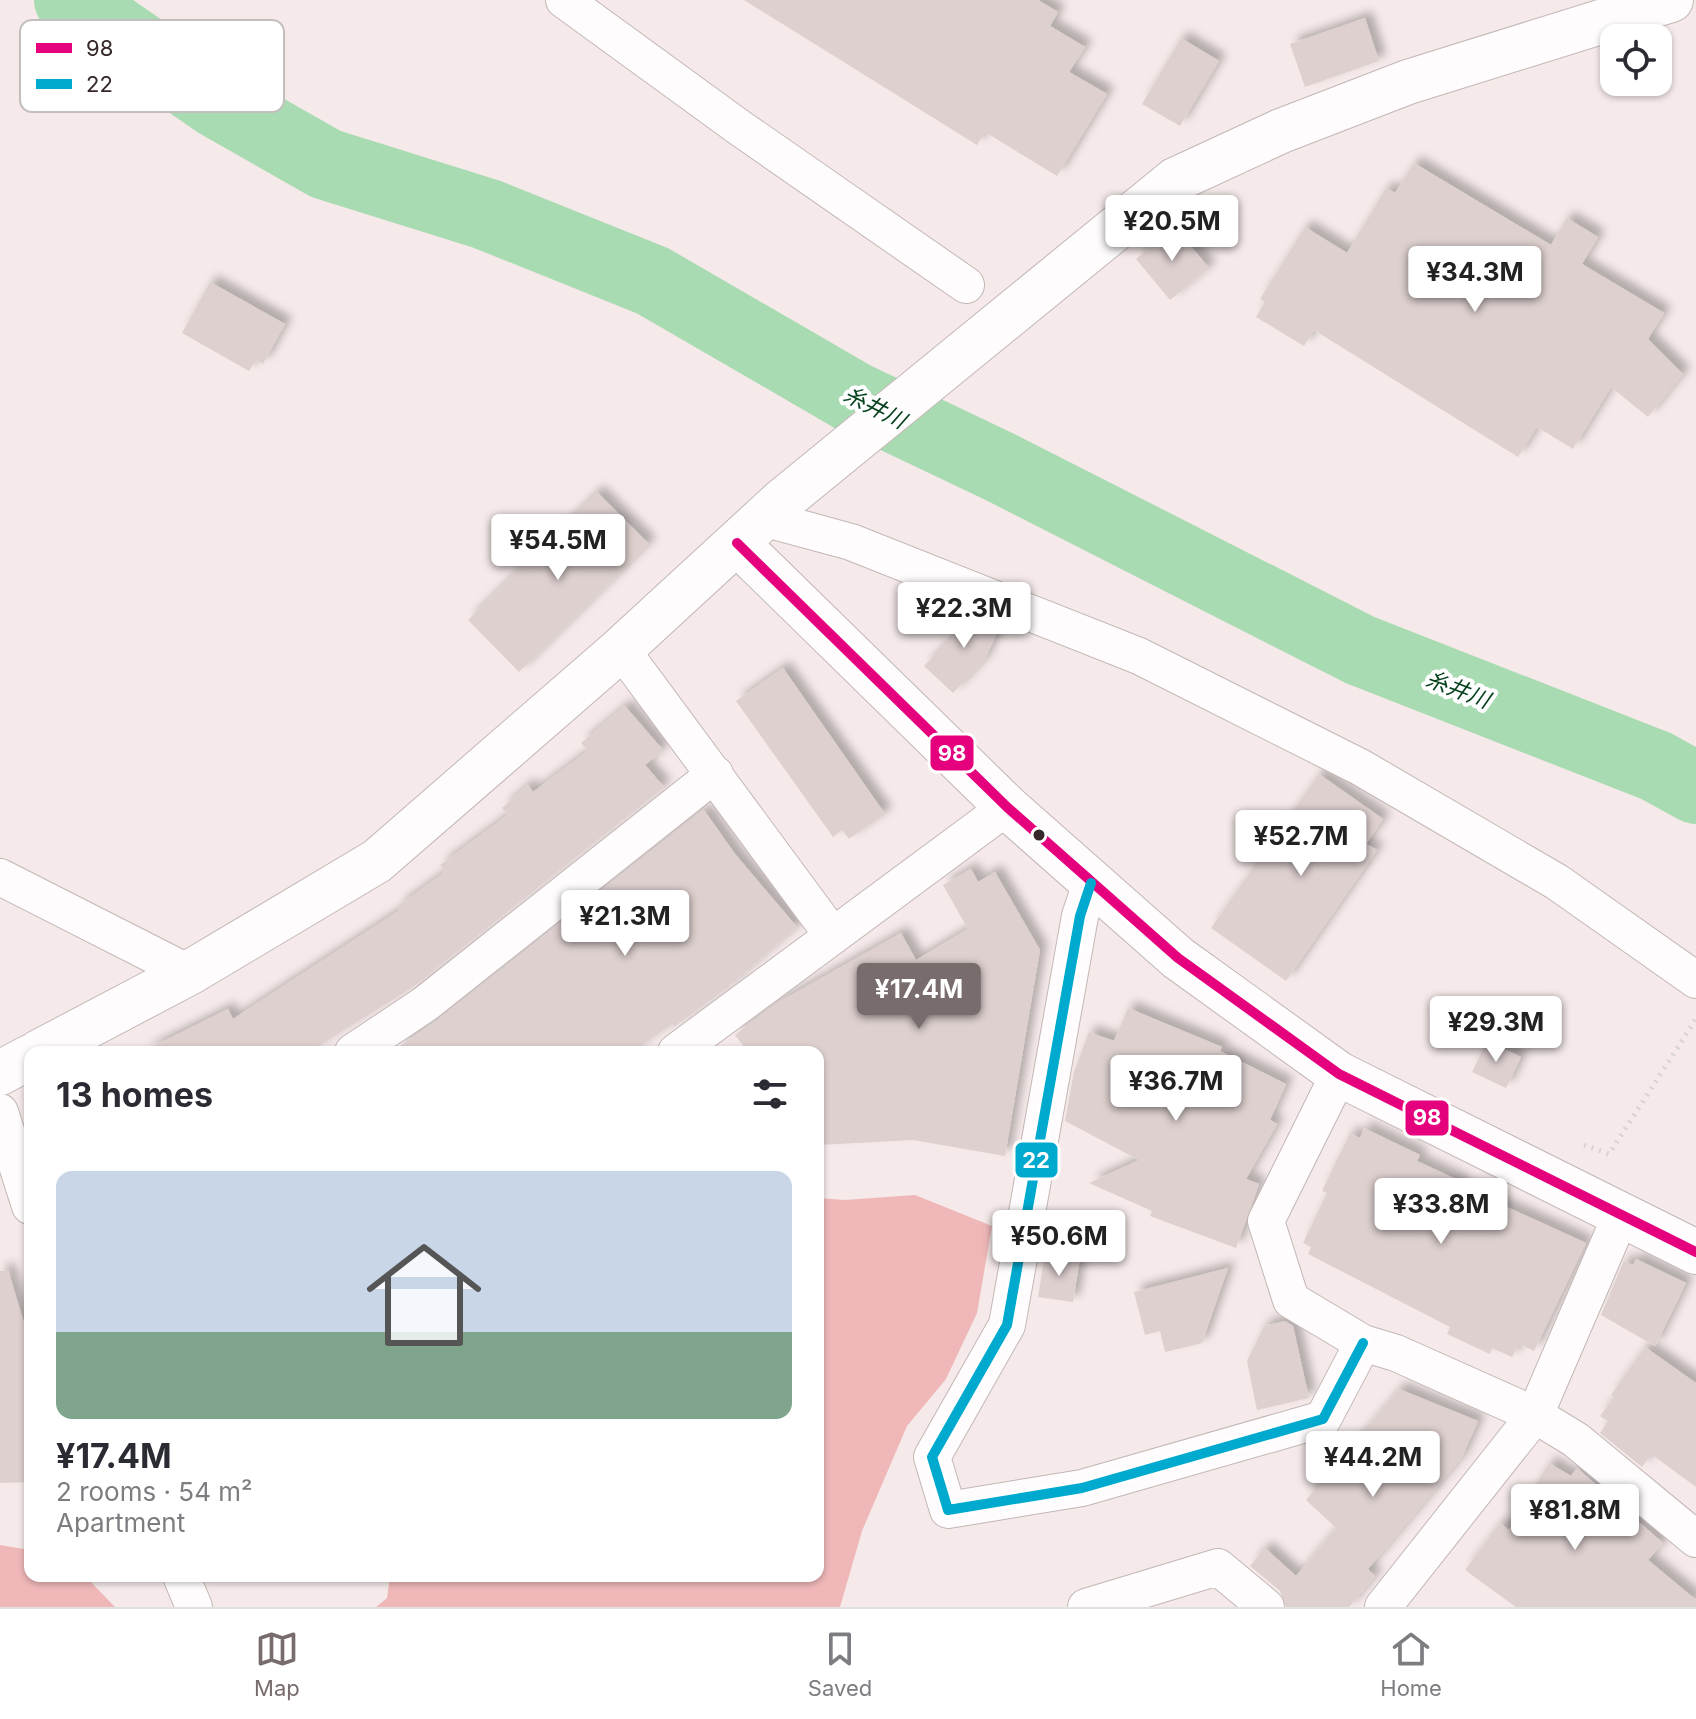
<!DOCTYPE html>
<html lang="en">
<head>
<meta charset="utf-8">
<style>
	body { margin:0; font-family:Inter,"Noto Sans JP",sans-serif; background:#f7f7f7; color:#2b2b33; height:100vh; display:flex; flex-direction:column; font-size:30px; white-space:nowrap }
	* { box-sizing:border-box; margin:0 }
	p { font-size:26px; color:#7c7c81 }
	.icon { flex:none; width:44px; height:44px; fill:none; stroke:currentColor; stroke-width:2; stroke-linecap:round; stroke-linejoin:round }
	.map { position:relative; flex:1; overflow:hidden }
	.side { position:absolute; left:24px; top:1046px; width:800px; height:536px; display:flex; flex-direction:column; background:#fff; border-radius:16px; box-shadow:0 2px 6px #0004 }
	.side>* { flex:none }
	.buttons { position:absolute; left:1600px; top:24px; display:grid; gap:16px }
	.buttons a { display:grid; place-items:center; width:72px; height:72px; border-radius:16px; background:#fff; box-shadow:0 2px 6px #0004; font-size:40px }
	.price { position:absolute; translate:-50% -68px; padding:0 18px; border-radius:8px; background:#fff; color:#222; font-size:26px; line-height:52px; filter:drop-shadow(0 2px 4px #0008) }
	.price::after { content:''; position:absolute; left:50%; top:48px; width:24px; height:18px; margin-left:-12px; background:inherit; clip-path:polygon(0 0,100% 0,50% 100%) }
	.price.selected { background:#796c6c; color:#fff }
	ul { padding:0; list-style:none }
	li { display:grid; align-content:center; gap:16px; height:424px; padding:0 32px }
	li span { display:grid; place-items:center; height:248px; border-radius:16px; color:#555 }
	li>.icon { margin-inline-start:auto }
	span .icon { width:144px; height:144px; fill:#fffc; stroke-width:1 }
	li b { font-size:34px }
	h2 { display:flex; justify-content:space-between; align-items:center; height:96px; padding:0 32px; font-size:34px }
	.tabs { display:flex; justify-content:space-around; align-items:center; height:112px; border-top:2px solid #e1e1e2; background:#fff; font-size:22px; color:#7c7c81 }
	.tabs a { display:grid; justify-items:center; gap:4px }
	.tabs .selected { color:#796c6c }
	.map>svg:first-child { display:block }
</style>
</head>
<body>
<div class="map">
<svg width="1696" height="1607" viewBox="0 0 1696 1607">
	<defs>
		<filter id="shadow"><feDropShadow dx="7" dy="-7" stdDeviation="4" flood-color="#0004"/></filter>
	</defs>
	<rect width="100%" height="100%" fill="#f5e9e9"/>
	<path fill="#efb7b8" d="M915,1195L992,1226L977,1313L946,1379L907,1426L862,1531L840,1607H376L387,1598L390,1576H818V1198L845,1200Z
		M0,1545L30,1550V1576H85L115,1607H0Z"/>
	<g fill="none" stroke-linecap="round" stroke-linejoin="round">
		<path stroke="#a9dbb2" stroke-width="72" d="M70,0L217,102L326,164L486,214L653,281L853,397L1000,467L1360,650L1656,766L1696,788"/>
	</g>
	<path fill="#ddd0cf" filter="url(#shadow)" d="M744,0H1038L1058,12L1050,26L1085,47L1069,72L1107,94L1057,176L985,132L977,145Z
		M1365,18L1379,61L1305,87L1290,44Z
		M1181,38L1219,61L1180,126L1142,104Z
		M1414,163L1551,245L1567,218L1598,237L1582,264L1664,313L1648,339L1683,374L1648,417L1611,387L1573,449L1537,427L1518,457L1314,330L1304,346L1256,317L1265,302L1260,299L1305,227L1347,253L1386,188L1395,193Z
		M1174,226L1209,268L1170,300L1136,259Z
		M210,282L285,324L263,364L256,360L249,371L182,333Z
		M597,492L649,544L519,672L468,620Z
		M962,609L1001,624L985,659L953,693L924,666L952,638Z
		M783,668L885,814L849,839L842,830L833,837L736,701Z
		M625,706L663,750L645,765L664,787L413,987L309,1052H142L228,1009L233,1019L400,910L398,906L445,872L440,865L508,815L502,808L528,785L533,792L588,751L581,743Z
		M1319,774L1383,819L1366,844L1377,850L1286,981L1211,928Z
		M704,810L735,854L797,927L727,988L674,1027L672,1024L632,1052H401L397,1048L438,1020Z
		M971,869L978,882L995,872L1040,950L1005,1156L913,1140L818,1145V1052H748L735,1035L779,1002L901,933L916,960L968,929L943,885Z
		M1128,1008L1222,1047L1220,1051L1286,1084L1270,1120L1277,1124L1246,1179L1259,1184L1236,1248L1150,1216L1152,1211L1089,1183L1139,1160L1065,1121L1074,1072L1089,1032L1114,1041Z
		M1487,1041L1521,1057L1506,1088L1472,1072Z
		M1364,1128L1420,1155L1417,1161L1462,1182L1461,1186L1586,1243L1534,1351L1519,1344L1512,1357L1492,1348L1490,1354L1447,1334L1450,1327L1308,1254L1311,1247L1303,1243L1327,1193L1322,1191L1350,1133L1360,1138Z
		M1045,1254L1080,1258L1073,1302L1038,1297Z
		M1636,1259L1686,1283L1655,1346L1601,1315L1624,1261L1633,1265Z
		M1228,1268L1202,1343L1165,1352L1160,1331L1145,1335L1134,1292Z
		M8,1270L30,1343V1482L0,1483V1271Z
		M1285,1321L1293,1326L1309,1398L1257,1410L1247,1361L1264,1326Z
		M1645,1347L1696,1383V1487L1651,1454L1642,1467L1600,1433L1608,1421L1600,1416L1614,1397L1611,1395Z
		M1399,1389L1478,1421L1462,1457L1368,1569L1375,1576L1349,1607H1286L1280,1591L1250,1566L1265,1548L1296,1576L1336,1528L1306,1500Z
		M1549,1463L1571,1476L1577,1468L1663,1543L1648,1560L1696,1600V1607H1516L1465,1570L1500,1523L1509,1530Z"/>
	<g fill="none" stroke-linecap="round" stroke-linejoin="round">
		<defs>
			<path id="minor" d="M564,0L740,128L966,285
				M763,518L851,542L1139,656L1360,767L1557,882L1696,980
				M621,649L833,936
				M0,877L189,973
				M1091,883L1080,916L1007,1325L932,1457L948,1510L1082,1488L1323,1419L1363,1343
				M353,1052L425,1004L715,774
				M676,1052L1007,807
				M1339,1074L1266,1221L1291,1300L1363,1343L1396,1353L1535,1415L1576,1440L1696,1539
				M0,1112L30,1206
				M181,1576L194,1607
				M1086,1607L1218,1567L1266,1607
				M1383,1607L1535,1415L1621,1215"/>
			<path id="tertiary" d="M737,543L1007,807L1178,958L1339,1074L1696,1252
				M39,1052L189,973L377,861L621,649L783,500L1175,180L1281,131L1408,82L1671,0
				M0,1073L30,1057"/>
		</defs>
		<use href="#minor" stroke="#c3b7b6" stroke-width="38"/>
		<use href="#tertiary" stroke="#c3b7b6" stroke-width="46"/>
		<path stroke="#d7d3d3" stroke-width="5" stroke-dasharray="2 6" stroke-linecap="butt" d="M1584,1145L1609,1154L1696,1019"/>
		<use href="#minor" stroke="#fefcfc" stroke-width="36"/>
		<use href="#tertiary" stroke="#fefcfc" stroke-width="44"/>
		<defs>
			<path id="bus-1" d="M737,543L1007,807L1178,958L1339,1074L1696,1252"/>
			<path id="bus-2" d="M1091,883L1080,916L1007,1325L932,1457L948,1510L1082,1488L1323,1419L1363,1343"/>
		</defs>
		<use href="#bus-1" stroke="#fff" stroke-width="16"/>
		<use href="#bus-2" stroke="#fff" stroke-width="16"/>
		<use href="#bus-1" stroke="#e5007d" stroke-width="10"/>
		<use href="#bus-2" stroke="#00a9ce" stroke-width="10"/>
	</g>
	<circle fill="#362828" stroke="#fff" stroke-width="3" cx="1039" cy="835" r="7"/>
	<g text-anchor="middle" stroke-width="8" stroke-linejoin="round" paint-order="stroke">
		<g font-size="22" font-style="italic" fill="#07421e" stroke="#fff">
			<text transform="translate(875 407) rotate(27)" y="8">糸井川</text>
			<text transform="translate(1458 689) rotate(21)" y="8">糸井川</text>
		</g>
	</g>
	<rect x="20" y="20" width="264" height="92" rx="12" fill="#fff" stroke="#c3bebe" stroke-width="2"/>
	<rect x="36" y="43" width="36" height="10" fill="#e5007d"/>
	<rect x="36" y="79" width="36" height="10" fill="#00a9ce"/>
	<g font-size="22" fill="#362828">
		<text x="86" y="56">98</text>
		<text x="86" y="92">22</text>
	</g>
	<g stroke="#fff" stroke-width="3">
		<rect x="929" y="734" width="46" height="38" rx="8" fill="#e5007d"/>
		<rect x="1404" y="1099" width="46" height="38" rx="8" fill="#e5007d"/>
		<rect x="1014" y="1141" width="45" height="38" rx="8" fill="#00a9ce"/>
	</g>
	<g font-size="22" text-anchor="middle" font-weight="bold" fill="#fff">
		<text x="952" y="761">98</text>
		<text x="1427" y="1125">98</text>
		<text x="1036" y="1168">22</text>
	</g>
</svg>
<div class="buttons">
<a><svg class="icon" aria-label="locate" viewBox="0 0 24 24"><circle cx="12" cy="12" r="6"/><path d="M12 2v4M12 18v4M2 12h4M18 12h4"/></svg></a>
</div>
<b class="price" style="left:1172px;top:263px">¥20.5M</b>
<b class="price" style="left:1475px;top:314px">¥34.3M</b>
<b class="price" style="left:558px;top:582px">¥54.5M</b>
<b class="price" style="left:964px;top:650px">¥22.3M</b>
<b class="price" style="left:1301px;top:878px">¥52.7M</b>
<b class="price" style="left:625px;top:958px">¥21.3M</b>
<b class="price selected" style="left:919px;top:1031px">¥17.4M</b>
<b class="price" style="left:1496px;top:1064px">¥29.3M</b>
<b class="price" style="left:1176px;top:1123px">¥36.7M</b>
<b class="price" style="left:1441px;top:1246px">¥33.8M</b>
<b class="price" style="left:1059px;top:1278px">¥50.6M</b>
<b class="price" style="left:1373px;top:1499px">¥44.2M</b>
<b class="price" style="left:1575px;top:1552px">¥81.8M</b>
<section class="side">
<h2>13 homes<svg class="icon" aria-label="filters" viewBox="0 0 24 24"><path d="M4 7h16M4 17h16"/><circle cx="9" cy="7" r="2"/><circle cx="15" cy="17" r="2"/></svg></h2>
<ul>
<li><span style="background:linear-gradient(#c9d6e8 65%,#7fa58c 0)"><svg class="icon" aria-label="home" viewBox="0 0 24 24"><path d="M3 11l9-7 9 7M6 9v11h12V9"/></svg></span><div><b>¥17.4M</b><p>2 rooms · 54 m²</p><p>Apartment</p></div></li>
</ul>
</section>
</div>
<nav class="tabs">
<a class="selected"><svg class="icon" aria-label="map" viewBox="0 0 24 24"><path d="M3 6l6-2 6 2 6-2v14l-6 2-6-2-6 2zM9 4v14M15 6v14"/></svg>Map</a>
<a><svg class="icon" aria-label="saved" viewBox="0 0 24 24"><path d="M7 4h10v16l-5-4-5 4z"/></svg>Saved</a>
<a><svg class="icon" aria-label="home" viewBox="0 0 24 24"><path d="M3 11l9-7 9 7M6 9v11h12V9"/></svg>Home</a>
</nav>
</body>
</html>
